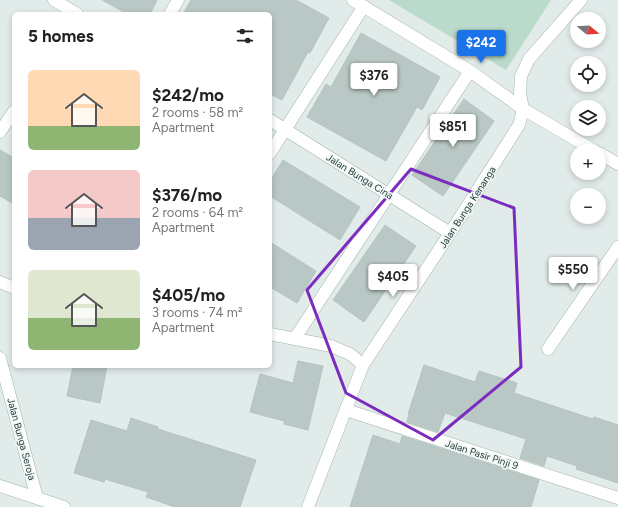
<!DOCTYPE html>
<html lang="en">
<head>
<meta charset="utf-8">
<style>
	body { margin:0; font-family:Figtree,sans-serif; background:#f2f2f2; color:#222; height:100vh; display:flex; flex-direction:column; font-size:15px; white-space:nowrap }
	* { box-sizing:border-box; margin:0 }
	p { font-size:13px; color:#767676 }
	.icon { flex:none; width:22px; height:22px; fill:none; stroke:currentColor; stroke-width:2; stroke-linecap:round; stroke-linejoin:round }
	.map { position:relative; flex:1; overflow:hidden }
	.sheet { position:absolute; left:12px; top:12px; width:260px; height:356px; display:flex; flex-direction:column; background:#fff; border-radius:6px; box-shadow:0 2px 6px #0003 }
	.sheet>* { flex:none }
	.needle { width:26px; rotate:108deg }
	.fabs { position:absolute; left:570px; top:12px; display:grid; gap:8px }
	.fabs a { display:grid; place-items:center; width:36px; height:36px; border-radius:50%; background:#fff; box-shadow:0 2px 6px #0003; font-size:20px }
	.price { position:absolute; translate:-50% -34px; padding:0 9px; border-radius:4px; background:#fff; color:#222; font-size:13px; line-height:26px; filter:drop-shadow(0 1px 2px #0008) }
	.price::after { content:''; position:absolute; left:50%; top:24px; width:12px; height:9px; margin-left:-6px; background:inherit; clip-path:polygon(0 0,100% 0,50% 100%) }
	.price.on { background:#1a73e8; color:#fff }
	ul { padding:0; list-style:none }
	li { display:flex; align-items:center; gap:12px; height:100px; padding:0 16px }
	li span { display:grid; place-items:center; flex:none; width:112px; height:80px; border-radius:6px; color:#555 }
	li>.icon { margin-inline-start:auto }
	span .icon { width:48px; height:48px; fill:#fffc; stroke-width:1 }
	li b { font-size:17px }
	h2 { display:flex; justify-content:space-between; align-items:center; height:48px; padding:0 16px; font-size:17px }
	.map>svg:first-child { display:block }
</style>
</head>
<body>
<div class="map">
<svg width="618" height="507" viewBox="0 0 618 507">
	<rect width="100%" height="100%" fill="#e1ebe9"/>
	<path fill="#badbcb" d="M389,0H551L506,70Z"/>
	<path fill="#b9c8c5" stroke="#b3c4c1" d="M102,0H157L150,14H128Z
		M191,0H296L329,18L310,53L308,52L282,100L270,94V14H183Z
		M361,33L440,77L422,110L417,107L386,161L307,117L326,84L331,87Z
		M464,99L494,121L443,196L412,175Z
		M0,150L14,158V204L0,196Z
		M283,160L360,207L340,240L270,196V181Z
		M385,225L416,246L364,322L333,300Z
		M270,242L316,271L297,303L270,287Z
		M298,361L323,366L308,430L284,424V421L250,412L260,374L293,383Z
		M424,365L475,382L479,371L517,383L514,393L593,419L594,417L618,425V483L576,469L577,466L547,456L544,466L520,458L526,439L445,413L438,432L407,422L409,414H408Z
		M73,366H107L100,403L67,396Z
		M131,418L158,427V429L256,460L240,507H175L146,497L148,492L105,479L104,482L74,473L91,420L127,431Z
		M373,435L400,444L402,436L539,480L531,507H350Z"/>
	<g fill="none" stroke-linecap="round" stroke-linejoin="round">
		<defs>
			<path id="minor" d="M54,0L77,14
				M353,0L470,71L523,109L595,151
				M170,14L178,0
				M270,120L450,233
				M0,132L14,111
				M270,153L364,6
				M599,153L618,164
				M0,282L14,288
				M270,334L331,346L350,354L363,365
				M295,338L470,71
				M548,349L618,247
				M0,358L37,498
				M346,410L618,498
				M0,486L64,507
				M308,507L363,365L450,233L519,125L523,109L520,93L521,76L529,59L581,0"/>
		</defs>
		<use href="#minor" stroke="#a4b3b1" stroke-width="13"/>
		<use href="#minor" stroke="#fff" stroke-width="12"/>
	</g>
	<path fill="none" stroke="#7b2cbf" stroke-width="3" stroke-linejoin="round" d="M411,169L514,208L521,367L433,440L346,393L307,290Z"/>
	<g text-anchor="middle" stroke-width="3.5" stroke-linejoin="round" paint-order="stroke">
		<g font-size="10" fill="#223b3a" stroke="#f1f8f6">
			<text transform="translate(360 176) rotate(32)" y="4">Jalan Bunga Cina</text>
			<text transform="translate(467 207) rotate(-57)" y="4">Jalan Bunga Kenanga</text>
			<text transform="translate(22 439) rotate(75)" y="4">Jalan Bunga Seroja</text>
			<text transform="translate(482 454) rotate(18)" y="4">Jalan Pasir Pinji 9</text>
		</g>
	</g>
</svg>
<div class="fabs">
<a><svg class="needle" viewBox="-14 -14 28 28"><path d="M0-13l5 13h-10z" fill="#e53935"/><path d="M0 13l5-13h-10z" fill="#767676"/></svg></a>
<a><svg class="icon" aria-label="locate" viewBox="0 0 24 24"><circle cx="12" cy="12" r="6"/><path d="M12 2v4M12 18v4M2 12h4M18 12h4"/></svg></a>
<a><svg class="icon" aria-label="layers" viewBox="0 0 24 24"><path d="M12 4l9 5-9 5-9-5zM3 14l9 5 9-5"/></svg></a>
<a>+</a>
<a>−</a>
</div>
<b class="price on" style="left:481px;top:64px">$242</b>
<b class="price" style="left:374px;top:97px">$376</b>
<b class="price" style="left:453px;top:148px">$851</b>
<b class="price" style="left:573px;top:291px">$550</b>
<b class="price" style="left:393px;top:298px">$405</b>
<section class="sheet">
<h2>5 homes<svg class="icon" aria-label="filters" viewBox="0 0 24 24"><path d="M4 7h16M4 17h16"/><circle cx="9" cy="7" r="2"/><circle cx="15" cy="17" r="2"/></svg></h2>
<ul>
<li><span style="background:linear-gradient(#ffd9b3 70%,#8fb573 0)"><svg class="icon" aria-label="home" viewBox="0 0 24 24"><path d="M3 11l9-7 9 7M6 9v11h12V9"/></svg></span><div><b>$242/mo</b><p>2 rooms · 58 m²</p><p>Apartment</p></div></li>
<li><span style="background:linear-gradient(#f6c9c9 60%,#9aa5b1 0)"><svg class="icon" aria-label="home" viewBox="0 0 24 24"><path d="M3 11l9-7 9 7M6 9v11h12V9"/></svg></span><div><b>$376/mo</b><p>2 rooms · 64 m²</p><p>Apartment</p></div></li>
<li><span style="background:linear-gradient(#dfe7d0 60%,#8fb573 0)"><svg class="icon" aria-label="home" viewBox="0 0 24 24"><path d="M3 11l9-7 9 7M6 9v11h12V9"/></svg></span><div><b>$405/mo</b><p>3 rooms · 74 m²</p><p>Apartment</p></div></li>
</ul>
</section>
</div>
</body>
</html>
